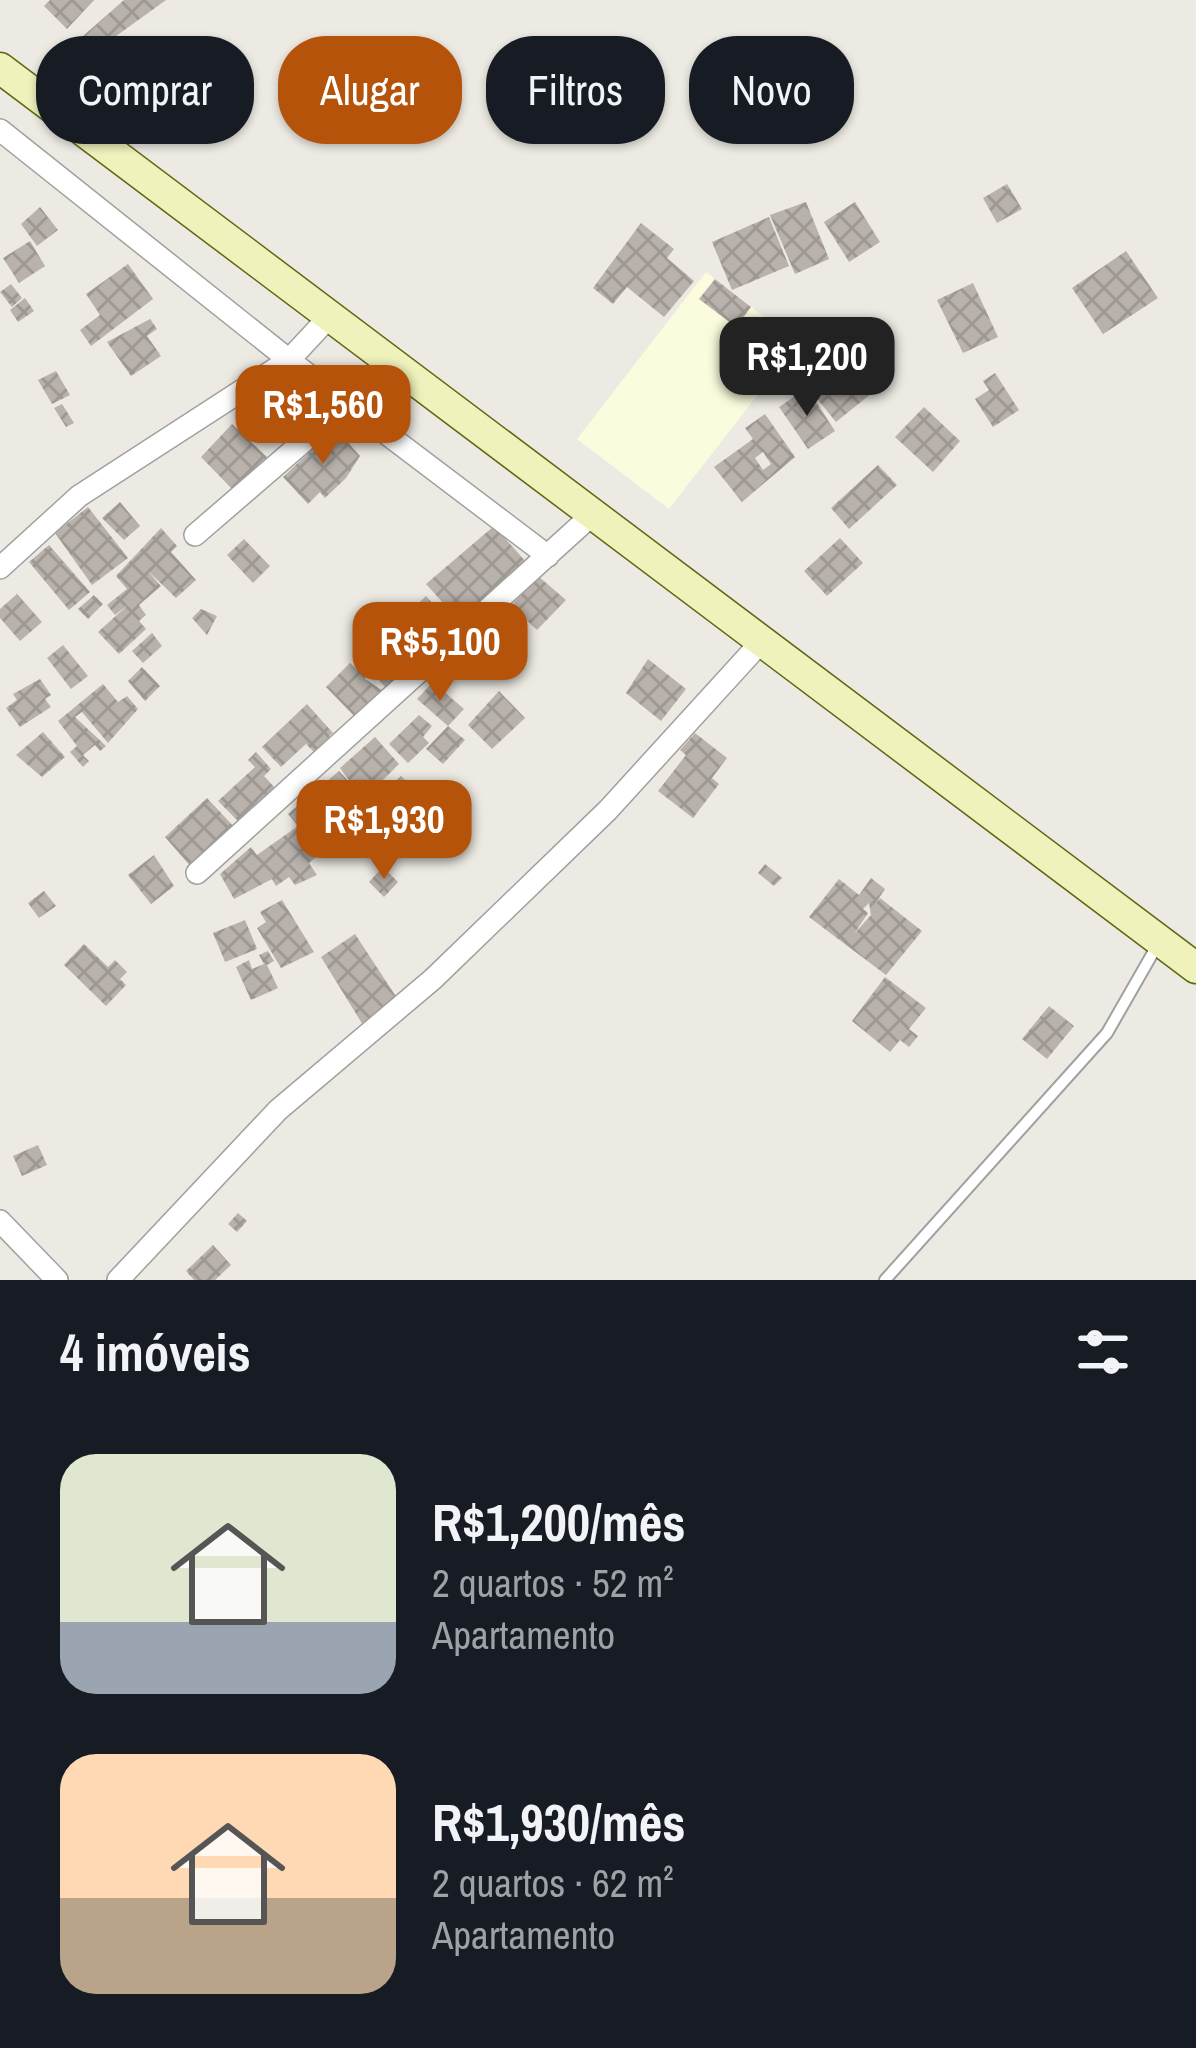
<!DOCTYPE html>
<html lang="pt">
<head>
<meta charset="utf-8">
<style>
	body { margin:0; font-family:"Archivo Narrow",sans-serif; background:#20242c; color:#f1f3f6; height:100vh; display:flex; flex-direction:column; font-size:45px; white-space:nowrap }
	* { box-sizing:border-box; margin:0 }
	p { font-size:39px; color:#9ea1a6 }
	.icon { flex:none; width:66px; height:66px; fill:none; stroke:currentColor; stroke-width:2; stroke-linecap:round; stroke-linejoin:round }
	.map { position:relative; height:1280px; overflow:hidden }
	.side { display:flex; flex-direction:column; background:#171b24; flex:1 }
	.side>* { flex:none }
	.top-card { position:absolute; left:36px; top:36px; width:1125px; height:108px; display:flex; gap:24px }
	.price { position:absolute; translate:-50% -102px; padding:0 27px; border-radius:24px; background:#b45309; color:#fff; font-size:39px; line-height:78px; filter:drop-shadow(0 3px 6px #0008) }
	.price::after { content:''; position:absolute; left:50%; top:72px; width:36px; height:27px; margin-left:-18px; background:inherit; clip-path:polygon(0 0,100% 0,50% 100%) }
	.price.active { background:#222; color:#fff }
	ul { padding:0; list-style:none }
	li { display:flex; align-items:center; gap:36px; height:300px; padding:0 60px }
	li span { display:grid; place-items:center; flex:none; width:336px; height:240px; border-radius:36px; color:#555 }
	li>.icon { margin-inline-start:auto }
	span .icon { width:144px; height:144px; fill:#fffc; stroke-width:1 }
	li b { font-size:51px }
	h2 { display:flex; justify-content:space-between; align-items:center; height:144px; padding:0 60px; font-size:51px }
	.pill { padding:0 42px; border-radius:48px; background:#171b24; box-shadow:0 3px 9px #0004; font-size:42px; line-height:108px }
	.pill.active { background:#b45309; color:#fff }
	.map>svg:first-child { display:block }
</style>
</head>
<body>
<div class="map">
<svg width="1196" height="1280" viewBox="0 0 1196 1280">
	<defs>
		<pattern id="building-cross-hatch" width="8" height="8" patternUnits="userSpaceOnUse" patternTransform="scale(3)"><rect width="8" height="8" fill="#b9b2ac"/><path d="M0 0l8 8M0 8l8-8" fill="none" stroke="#9e9893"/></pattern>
	</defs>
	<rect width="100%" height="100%" fill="#edeae3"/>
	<path fill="#fbfbdd" d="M706,272L798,343L669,509L577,439Z"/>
	<path fill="url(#building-cross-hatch)" fill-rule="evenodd" d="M50,0H94L67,29L44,6Z
		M124,0H166L94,52L82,37Z
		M1007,184L1022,209L997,223L983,198Z
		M806,202L829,259L795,274L770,215Z
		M855,202L880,242L849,262L824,222Z
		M40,207L58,230L37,246L21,224Z
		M769,217L789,266L732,290L712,242Z
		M641,223L674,249L667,258L694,281L664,317L627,287L613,304L593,288Z
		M30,241L45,266L19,283L3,258Z
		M1126,251L1158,298L1103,334L1072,288Z
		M128,264L153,299L91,346L80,330L100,315L86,294Z
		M715,279L751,307L736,327L699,299Z
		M973,283L998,337L963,353L937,300Z
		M11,284L22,298L12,307L0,292Z
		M25,298L34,311L18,322L10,310Z
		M150,319L157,329L147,336L161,356L131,376L107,342Z
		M840,341L871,380L866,385L872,393L836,422L798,375Z
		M56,371L70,395L52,404L38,380Z
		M995,373L1019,410L993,427L975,399L989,390L983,381Z
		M807,388L835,431L808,449L779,407Z
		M62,404L74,423L66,427L54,408Z
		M924,407L960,441L933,472L895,437Z
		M765,414L795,457L742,502L714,467L753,439L745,428ZM763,452L771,464L763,470L755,458Z
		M232,424L271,461L237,494L201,457Z
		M335,428L360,456L346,478L325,498L320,492L308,504L283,477Z
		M878,465L897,485L849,529L831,508Z
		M120,502L140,526L124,540L102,518Z
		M88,507L128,558L92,585L55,533Z
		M494,526L528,564L461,623L426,584Z
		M161,528L177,546L171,552L196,580L176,598L147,570L161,586L139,605L146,615L139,621L146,629L119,654L98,632L129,604L115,615L107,605L127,589L116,576Z
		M840,538L863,563L827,596L804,571Z
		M244,539L270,566L253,583L227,555Z
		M49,545L90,592L69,610L29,562Z
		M538,576L566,600L537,630L511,606Z
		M17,594L42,622L20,641L0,618V609Z
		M94,595L103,604L88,619L78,609Z
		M426,596L447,620L428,639L404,617Z
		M201,609L217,616L207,635L192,618Z
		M380,618L392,632L404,622L408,635L401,642L425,667L387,689L366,666L365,679L388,694L359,721L326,687L350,663L357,670L361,666L355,659L375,642L365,630Z
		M499,618L526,642L495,677L474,658L446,686L436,678L469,647L472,650Z
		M152,633L162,646L143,663L132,651Z
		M63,645L88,676L71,689L47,658Z
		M648,659L686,689L661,721L626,693Z
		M142,667L160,686L145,701L128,681Z
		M40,679L51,695L45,699L51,707L20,727L6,708L17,700L13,694Z
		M433,682L464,709L448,726L417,699Z
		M103,684L118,702L127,696L138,709L108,743L82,712L75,717L106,746L100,751L95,745L83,755L89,761L83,767L70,752L77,746L58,721Z
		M499,691L525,718L492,749L468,725Z
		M307,704L333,733L329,736L333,741L321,759L306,744L281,767L262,747Z
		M419,715L432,726L423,737L429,743L408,763L389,744Z
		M448,726L465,740L443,764L426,749Z
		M43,732L65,757L42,777L16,755Z
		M695,733L727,758L712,778L719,784L693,818L658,791L686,755L680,750Z
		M375,737L399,764L369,794L375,799L351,827L309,863L317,875L295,885L289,877L276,886L272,879L234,899L220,874L251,847L257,855L298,826L288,814L339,771L354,787L340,768Z
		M256,752L271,769L264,776L277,790L242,825L218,801L255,767L248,760Z
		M401,776L423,798L387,826L369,808Z
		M207,798L236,829L192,868L165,837Z
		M154,855L174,886L151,904L128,875Z
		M765,864L782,878L774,886L758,873Z
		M383,867L398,882L384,897L369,882Z
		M871,878L885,889L875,904L880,898L922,931L886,975L809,917L839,879L859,895ZM869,903L871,915L854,934L868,913L863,909Z
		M44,891L56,906L39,918L28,903Z
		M282,900L314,952L281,968L257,928L266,922L260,912Z
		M245,920L257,949L225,962L213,933Z
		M355,934L397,998L363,1025L321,957Z
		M84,944L108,967L115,960L127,972L120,979L126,985L106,1006L64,965Z
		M268,951L274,961L267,965L278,988L251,1000L236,967L249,960L252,969L264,964L259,955Z
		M885,977L926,1008L909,1029L918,1036L909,1047L900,1040L890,1052L852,1021Z
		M1049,1006L1074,1026L1047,1059L1022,1039Z
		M38,1145L47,1165L22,1176L13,1156Z
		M238,1213L247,1221L237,1232L228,1224Z
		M213,1245L231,1265L215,1280H194L186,1271Z"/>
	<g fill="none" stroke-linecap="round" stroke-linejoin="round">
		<defs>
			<path id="lane" d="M885,1280L1107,1033L1158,944"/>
			<path id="street" d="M0,130L289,360L548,556
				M195,535L347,404
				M0,568L79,496L289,360L330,316
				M197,873L593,514
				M0,1221L57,1280
				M118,1280L278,1110L433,979L608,810L762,641"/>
			<path id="secondary" d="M0,68L1196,968"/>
		</defs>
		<use href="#lane" stroke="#a0a0a0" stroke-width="14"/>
		<use href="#street" stroke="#a0a0a0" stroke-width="24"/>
		<use href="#secondary" stroke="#5d670f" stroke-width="33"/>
		<use href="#lane" stroke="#fff" stroke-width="10"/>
		<use href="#street" stroke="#fff" stroke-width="21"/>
		<use href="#secondary" stroke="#eff2bb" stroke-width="30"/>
	</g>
</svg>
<b class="price active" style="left:807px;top:419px">R$1,200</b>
<b class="price" style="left:323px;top:467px">R$1,560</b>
<b class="price" style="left:440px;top:704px">R$5,100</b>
<b class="price" style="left:384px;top:882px">R$1,930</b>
<div class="top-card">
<a class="pill">Comprar</a>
<a class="pill active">Alugar</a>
<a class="pill">Filtros</a>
<a class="pill">Novo</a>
</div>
</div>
<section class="side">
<h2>4 imóveis<svg class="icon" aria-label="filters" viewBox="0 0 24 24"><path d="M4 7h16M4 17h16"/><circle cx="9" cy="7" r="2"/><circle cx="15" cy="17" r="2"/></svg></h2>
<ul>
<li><span style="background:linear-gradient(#dfe7d0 70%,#9aa5b1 0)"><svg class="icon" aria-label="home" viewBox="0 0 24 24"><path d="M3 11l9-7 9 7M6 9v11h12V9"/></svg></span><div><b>R$1,200/mês</b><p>2 quartos · 52 m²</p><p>Apartamento</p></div></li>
<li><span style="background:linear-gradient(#ffd9b3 60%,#b9a48a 0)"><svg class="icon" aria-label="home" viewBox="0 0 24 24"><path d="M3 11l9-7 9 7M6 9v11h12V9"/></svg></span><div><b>R$1,930/mês</b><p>2 quartos · 62 m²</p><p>Apartamento</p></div></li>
</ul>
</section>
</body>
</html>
